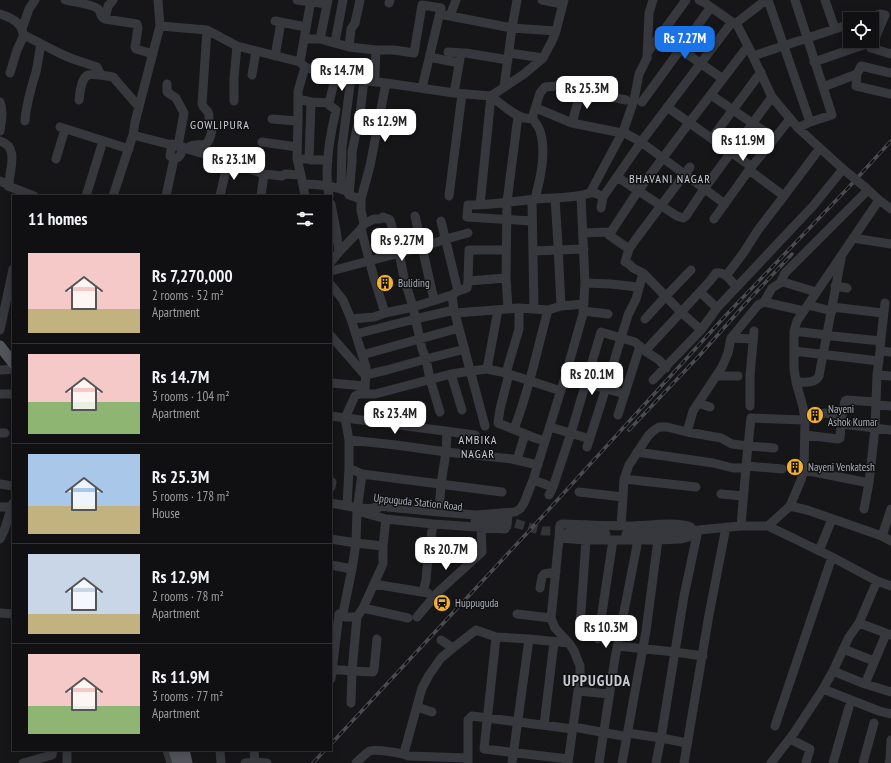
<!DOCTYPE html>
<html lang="en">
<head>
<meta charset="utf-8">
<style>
	body { margin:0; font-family:"PT Sans Narrow",sans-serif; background:#1e1e20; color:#f1f3f6; height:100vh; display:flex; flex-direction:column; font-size:15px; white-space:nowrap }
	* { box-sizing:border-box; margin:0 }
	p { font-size:13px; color:#9c9d9f }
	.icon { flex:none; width:22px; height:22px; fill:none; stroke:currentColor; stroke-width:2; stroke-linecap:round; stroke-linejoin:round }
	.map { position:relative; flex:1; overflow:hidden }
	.sheet { position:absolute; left:12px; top:195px; width:320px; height:556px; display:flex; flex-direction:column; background:#101012; border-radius:0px; box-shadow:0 2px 10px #0003,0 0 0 1px #303032 }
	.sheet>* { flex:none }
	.controls { position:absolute; left:843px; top:12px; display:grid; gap:8px }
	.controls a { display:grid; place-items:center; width:36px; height:36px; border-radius:0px; background:#101012; box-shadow:0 2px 10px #0003,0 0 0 1px #303032; font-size:20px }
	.price { position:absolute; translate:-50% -34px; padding:0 9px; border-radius:8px; background:#fff; color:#222; font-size:13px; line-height:26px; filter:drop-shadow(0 1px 2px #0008) }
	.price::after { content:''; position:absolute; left:50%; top:24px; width:12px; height:9px; margin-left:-6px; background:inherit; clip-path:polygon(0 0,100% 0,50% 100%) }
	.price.current { background:#1a73e8; color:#fff }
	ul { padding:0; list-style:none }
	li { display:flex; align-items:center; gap:12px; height:100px; padding:0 16px }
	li+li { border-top:1px solid #303032 }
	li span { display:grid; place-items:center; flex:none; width:112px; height:80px; border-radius:0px; color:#555 }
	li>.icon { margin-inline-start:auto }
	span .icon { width:48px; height:48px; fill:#fffc; stroke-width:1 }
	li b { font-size:17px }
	h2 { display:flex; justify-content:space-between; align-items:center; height:48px; padding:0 16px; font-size:17px }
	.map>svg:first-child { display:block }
</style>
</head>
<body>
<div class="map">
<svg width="891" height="763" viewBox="0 0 891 763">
	<rect width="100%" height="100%" fill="#161618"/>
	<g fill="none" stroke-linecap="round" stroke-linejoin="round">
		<path stroke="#333438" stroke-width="9" stroke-dasharray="9 4.5" stroke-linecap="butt" d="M502,522L514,523L543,531H556L565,533"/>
		<path stroke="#37383d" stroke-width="9" d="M65,0C73,2 92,4 98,9C102,13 99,16 105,19L137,24L138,28L135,47L136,49L153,54
			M297,0L327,4
			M542,0L562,4
			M768,0L810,122
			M795,0L832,115L810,122L798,128
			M825,0L835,29
			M389,3L390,0
			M0,14C10,17 22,23 23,34L26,36L61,54L73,59L97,67L101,75L113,77L139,107
			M444,15L450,16L456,0
			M450,16L512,28L517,0
			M105,19L108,6L113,0
			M866,19L880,14L885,15L871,48
			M275,21L306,27
			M736,23L766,0
			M160,26L207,30L237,46L300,62L311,0
			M22,29L29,9L35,0
			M556,31L564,0
			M660,35L723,79
			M304,39H320L349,47L376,50H394L414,53L422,5L441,8L422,88
			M320,39L328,0
			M335,42L343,0
			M349,47L351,29L355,23L360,0
			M448,52L463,53
			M648,52L686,0
			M509,53L543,58
			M275,56L281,22
			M753,56L850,24
			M434,58L459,63
			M300,62L305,67L314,70L336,75L345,76L351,78L367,81L386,83L454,93L491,96L524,74L543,58L552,41L556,31L512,28L504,87
			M814,62L869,43L871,48L891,54
			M10,73L17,50L24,35
			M891,73L861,66L857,74L856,86L891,94
			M252,75L256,51
			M375,81V71L376,50
			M167,84V92L176,98L184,113L178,146
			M823,87L857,74
			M454,93L461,53H466L508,60
			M711,95L774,138
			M298,99L311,102L329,103V105L336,110C330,135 324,171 329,196
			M79,100C80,93 81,78 88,75C92,74 97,75 101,75
			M234,101V78L237,46
			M0,102C4,111 1,122 0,131
			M642,102L711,7
			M329,103L336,75
			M667,107L752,167
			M536,108L572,123L622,133
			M532,118C535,122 539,127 540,131C547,152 540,179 535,199
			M272,119L298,121
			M25,121C26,105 31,88 36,72C38,63 39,53 41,44
			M572,123L581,91
			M60,127L129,149
			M623,132L641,142L725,204
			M133,135L187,149L228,161L264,174L282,176L285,174L301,175
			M712,138L761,72
			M0,141C20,147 9,170 9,185
			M262,142L297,147
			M172,144L170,156L174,159C181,158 181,153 183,147
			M188,148C192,143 200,146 206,144C210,140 213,131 211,125C211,124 210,123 210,122C208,119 210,116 208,112C206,109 203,108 202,104L207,30
			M56,159L65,129
			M304,159H309L311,160H328
			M309,159L311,102
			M690,167L636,239L629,249L609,235L638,191L689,123L748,46
			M749,170L784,196
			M617,177L677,216L683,218L686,216L704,189L772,97
			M0,181L9,185L8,186L34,196
			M303,184C318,184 334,186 347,191L349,195L361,199V210L364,224L361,229L339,252L331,262
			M866,188L879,200L891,209
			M341,189L342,147L351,78
			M590,193H595L603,197L641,142L732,22
			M349,195L352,162V152L360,114L364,80
			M86,196L103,141
			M113,196L133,135L135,122L160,26L158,0
			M166,196L174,159
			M220,196L228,161
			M261,196L264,174
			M305,196L301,175L297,159L298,121V91L305,67
			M449,196L462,94
			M555,198L558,245L561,306
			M361,199L370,166L386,83
			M532,200L534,309
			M331,204L336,230L339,252
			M480,205L491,96C500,103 520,122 532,118L540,93L545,87L557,86L626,100
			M601,208L603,197
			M415,216L434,300
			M714,219L749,170L790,119
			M441,221L458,291
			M532,221L467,217L468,205C490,205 513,202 535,199C554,197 573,199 590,193L622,133L623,132L634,100L639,74L647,58L649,13L653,0
			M364,224L374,219H380L383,217L390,220L399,252L404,278L413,307L422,349L426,359L430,379L440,412
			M361,229L374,278L385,313
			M583,233L610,232
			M853,238L891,244
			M629,249L625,262L629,264L633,268L643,273L681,312L701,330
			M533,251L584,249
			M331,271L422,247L446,239L468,233
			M643,273L636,299L628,315L621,338L635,342L645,351
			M726,276L744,252L758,230L784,196L820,148
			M468,281L506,278
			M585,283L611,284L638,287
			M780,283L785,273L868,190
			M331,285L343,300L351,319L366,367L365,391L355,396L345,418L349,440V468L362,474L357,511L356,543L331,539
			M835,286L847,288
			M700,292L717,308
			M452,295L454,310L485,426
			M764,302L804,311
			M808,305L832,311
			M832,307L883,313
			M508,309L506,278L507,202L518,116
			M583,311L608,314
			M456,313L519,308L548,310L561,306L584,304
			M351,319L374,317L385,313L413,307L452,295L458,291L467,288L468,281L469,250H506
			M645,319L666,296L691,270
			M0,330L13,269
			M794,331L827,335
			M356,334L415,319L454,310
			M331,336L365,375L387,370L426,359L465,349
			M832,336L881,341
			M731,338L753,339
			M880,347L885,303
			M794,351L879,361
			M362,355L459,328
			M666,368L659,360L645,351L710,281L716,273C726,271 730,281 737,287
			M487,369L498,310
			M0,370H2L13,369
			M506,373L519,329V308
			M451,374L462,410
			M509,374L500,409L498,423L535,438L545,441
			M877,375L891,376
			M716,376H738
			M565,377L625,394
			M653,380L701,330L717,308L813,206L843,169L798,128L772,97L748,46L736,23L732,22L705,3L699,0
			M796,382C804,382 815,384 819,376L841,259
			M331,383L365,386
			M0,394H13
			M359,394H375L451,374L471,371L487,369L506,373L561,391
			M698,403L710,407
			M876,405L891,406
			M750,406V376L754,331
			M824,413L842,415
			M618,415L640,346
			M331,416L475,435
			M842,424L891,430
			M550,427L590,439
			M514,429C529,391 537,350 548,310
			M687,432L693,411L722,367L728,353L731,338L758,305L764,302L772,288L780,283L783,282L816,292
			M0,433H5
			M805,435L838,439L840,438L842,415L845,401L847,400L876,402
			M349,440L396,445L446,452L512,459L538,465
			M774,448L748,446L751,418L805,420
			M637,452L713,463L733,468H746
			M517,460L525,434
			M746,466L782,469
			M804,470L869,483
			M362,474L502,492
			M624,479L696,487
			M533,480L553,487
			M0,484L13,486
			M331,487L332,482
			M579,492L623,497L624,479L629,465L648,436L653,431L659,427H667L687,432L721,438L732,444L748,446L746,466L741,526
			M721,494L743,496
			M549,495L553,487L571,433L601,332L621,338L606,388L587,447
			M331,503L358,508L377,509
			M347,506L349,468
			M790,506L807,510L882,536L891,509
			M0,507H12
			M371,509L378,506L439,512L476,515L515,512L520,509L524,503L533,480L565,377L583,314L585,283L581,196
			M864,509L869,483L875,428L877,375L880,351L891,352
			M361,512L386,519L433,524L505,529L507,526L508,514
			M439,512L441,484L446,452L447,431
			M475,520L502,522
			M621,526L623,497
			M768,526L790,506L801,480L804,470L805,420L803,407L796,382L794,368V331L797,321L879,200
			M568,533L606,534
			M626,534L698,530L741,526H768L832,557L877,581L891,586
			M882,536L891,541
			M559,538L560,525L562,524C585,525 607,526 630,526C645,526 678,521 691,527
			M0,539L4,531L13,503
			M383,546V564L363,608L357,617H345L343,613L352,569L356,543L383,546L386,519
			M819,551L832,519
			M331,565L352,569
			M374,584L428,593
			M540,588L542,577L544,574L556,572
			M423,592L426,580L427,568L430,544L433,524
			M363,608L408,618
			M0,613L13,614
			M517,614L551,618
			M417,617L438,592L482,552L481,527
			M859,623L891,635
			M580,626L586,540
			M496,637L484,749L568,759
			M598,639L613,540
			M441,640L453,648L476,630L496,637L529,639
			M617,646L675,652L703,656
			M843,649L874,661
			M331,669L352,671L357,617
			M833,671L865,684L891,692
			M331,679L339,614
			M865,684L886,634
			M823,689L879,711L891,714
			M578,691L609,694
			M351,703L352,671L373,672L374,670L377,639
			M417,707L432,712
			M544,725L554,642
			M775,726L832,557
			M579,728L623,736L628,733L661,738L684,596L698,530
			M790,739L810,749L806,763
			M67,750V763
			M167,750L171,763
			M220,750L221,763
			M404,753L422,688L429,675L441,658L453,648
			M255,762L267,763
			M23,763L52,755L53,750
			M245,763L255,762L254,750
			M356,763C359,760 367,752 370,751C376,749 403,753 408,756L468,758
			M468,763V720L472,716L573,729
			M512,763L529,639L569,643
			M568,763L580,676V666L574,651L569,643L555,628L551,618L559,538L586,540H658L681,539L689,537L698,530
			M599,763L615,658L638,540
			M622,763L646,631L658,540
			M656,763L661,738L687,743
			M684,763L709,615L726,527
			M771,763L794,733L823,689L833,671L849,637L859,623L877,581
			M833,763L849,707
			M863,763L874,723
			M889,763L890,759L891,740"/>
		<path stroke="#53555c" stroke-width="11" d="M0,346L13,363
			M174,750L178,763
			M184,750L187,763"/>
		<defs>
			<path id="rail" d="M629,430L699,356L747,302L792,254
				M331,744L541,518L728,313L848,188L891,141
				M313,763L325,750"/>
		</defs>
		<use href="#rail" stroke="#4a4c52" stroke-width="3.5"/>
		<use href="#rail" stroke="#111113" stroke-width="2" stroke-dasharray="6" stroke-linecap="butt"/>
		<path stroke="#37383d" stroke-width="9" d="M843,169L866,188"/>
	</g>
	<defs>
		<symbol id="building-disc" viewBox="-11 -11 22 22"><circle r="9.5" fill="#f2b134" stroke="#111113"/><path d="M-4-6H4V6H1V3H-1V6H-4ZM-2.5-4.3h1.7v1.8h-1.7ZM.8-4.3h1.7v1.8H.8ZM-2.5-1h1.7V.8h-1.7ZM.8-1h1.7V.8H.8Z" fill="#111"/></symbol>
		<symbol id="station-disc" viewBox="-11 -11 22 22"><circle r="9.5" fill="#f2b134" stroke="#111113"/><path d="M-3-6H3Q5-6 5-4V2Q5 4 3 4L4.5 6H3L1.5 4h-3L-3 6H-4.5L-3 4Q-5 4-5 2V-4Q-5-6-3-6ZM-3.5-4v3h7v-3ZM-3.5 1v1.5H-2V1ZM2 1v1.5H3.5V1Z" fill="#111"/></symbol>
	</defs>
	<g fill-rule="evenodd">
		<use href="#building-disc" x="375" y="273" width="20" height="20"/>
		<use href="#building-disc" x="805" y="405" width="20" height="20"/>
		<use href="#building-disc" x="785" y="457" width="20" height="20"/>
		<use href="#station-disc" x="432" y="593" width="20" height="20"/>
	</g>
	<g text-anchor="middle" stroke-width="3" stroke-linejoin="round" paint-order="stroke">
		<g font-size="11" fill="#a8adb8" stroke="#111113" text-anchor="start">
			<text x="398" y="287">Buliding</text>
			<text x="828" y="413">Nayeni<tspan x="828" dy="13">Ashok Kumar</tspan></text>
			<text x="808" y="471">Nayeni Venkatesh</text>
			<text x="455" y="607">Huppuguda</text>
		</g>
		<g font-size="11" fill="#a8adb8" stroke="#111113">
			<text transform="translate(418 502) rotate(6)" y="4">Uppuguda Station Road</text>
		</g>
		<g font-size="12" letter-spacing="1" fill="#c9ccd4" stroke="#111113">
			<text x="220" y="129">GOWLIPURA</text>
			<text x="670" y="183">BHAVANI NAGAR</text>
			<text x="478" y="444">AMBIKA<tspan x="478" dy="14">NAGAR</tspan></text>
		</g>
		<g font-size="15" font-weight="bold" letter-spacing="1" fill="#c9ccd4" stroke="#111113">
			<text x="597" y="686">UPPUGUDA</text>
		</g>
	</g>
</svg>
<div class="controls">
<a><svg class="icon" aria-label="locate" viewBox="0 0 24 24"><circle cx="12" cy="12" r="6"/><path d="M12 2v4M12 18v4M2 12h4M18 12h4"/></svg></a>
</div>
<b class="price current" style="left:685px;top:60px">Rs 7.27M</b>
<b class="price" style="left:342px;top:92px">Rs 14.7M</b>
<b class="price" style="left:587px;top:110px">Rs 25.3M</b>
<b class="price" style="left:385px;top:143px">Rs 12.9M</b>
<b class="price" style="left:743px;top:162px">Rs 11.9M</b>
<b class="price" style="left:234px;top:181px">Rs 23.1M</b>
<b class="price" style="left:402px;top:262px">Rs 9.27M</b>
<b class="price" style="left:592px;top:396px">Rs 20.1M</b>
<b class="price" style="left:395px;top:435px">Rs 23.4M</b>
<b class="price" style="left:446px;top:571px">Rs 20.7M</b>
<b class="price" style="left:606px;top:649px">Rs 10.3M</b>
<section class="sheet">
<h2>11 homes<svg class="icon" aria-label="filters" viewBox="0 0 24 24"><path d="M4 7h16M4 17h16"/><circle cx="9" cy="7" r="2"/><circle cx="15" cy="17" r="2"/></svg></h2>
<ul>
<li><span style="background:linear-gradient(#f6c9c9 70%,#c2b280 0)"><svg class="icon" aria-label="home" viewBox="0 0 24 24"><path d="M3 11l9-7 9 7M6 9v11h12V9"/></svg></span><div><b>Rs 7,270,000</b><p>2 rooms · 52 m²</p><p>Apartment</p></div></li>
<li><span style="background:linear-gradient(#f6c9c9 60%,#8fb573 0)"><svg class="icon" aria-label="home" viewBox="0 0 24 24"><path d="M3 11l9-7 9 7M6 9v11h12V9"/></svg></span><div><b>Rs 14.7M</b><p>3 rooms · 104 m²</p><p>Apartment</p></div></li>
<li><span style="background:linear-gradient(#a9c7e8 65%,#c2b280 0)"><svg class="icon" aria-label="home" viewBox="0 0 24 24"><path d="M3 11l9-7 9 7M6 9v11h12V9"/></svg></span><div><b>Rs 25.3M</b><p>5 rooms · 178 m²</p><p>House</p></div></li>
<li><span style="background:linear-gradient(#c9d6e8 75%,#c2b280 0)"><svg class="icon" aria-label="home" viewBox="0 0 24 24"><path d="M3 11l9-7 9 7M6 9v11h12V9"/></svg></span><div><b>Rs 12.9M</b><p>2 rooms · 78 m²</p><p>Apartment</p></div></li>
<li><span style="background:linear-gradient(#f6c9c9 65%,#8fb573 0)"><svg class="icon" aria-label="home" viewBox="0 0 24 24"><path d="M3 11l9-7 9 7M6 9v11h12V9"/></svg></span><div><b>Rs 11.9M</b><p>3 rooms · 77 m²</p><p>Apartment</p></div></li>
</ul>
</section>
</div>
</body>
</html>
